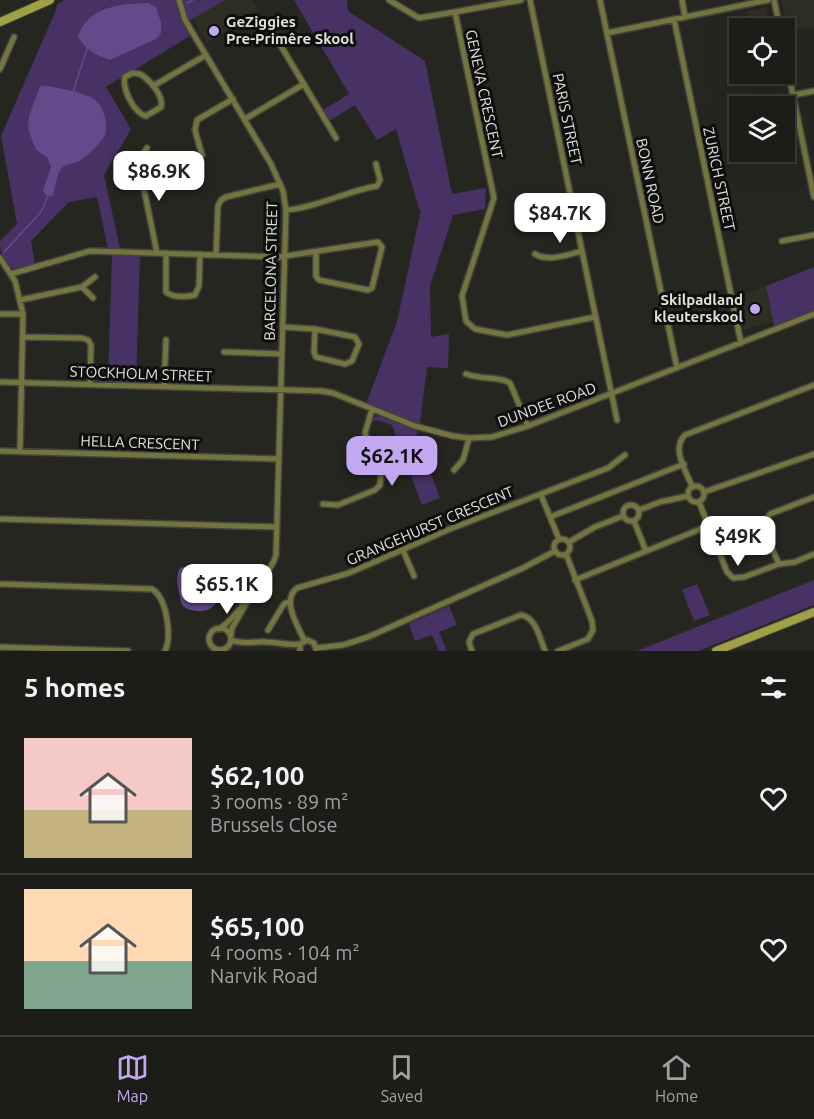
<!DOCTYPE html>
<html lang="en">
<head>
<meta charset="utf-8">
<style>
	body { margin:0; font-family:Ubuntu,sans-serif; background:#252522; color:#f1f3f6; height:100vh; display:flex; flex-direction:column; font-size:22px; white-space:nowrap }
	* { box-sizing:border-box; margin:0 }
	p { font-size:20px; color:#a0a1a2 }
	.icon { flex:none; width:33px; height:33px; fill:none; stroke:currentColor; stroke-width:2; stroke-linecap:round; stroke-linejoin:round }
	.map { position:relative; height:651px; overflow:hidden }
	.drawer { display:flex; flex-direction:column; background:#1c1c19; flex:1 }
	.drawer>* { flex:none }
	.fabs { position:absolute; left:729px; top:18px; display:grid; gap:12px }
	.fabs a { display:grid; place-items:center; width:66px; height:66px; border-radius:0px; background:#1c1c19; box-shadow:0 6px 24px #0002,0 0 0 2px #3a3a38; font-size:30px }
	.price { position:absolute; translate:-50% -51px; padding:0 14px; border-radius:12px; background:#fff; color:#222; font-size:20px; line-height:39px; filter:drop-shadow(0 2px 3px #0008) }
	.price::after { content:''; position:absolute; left:50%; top:36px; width:18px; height:14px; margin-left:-9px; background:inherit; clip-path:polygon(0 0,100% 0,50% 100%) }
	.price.on { background:#c4a7f1; color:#111 }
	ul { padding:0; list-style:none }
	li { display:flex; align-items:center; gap:18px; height:150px; padding:0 24px }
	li+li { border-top:2px solid #3a3a38 }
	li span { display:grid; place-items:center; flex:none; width:168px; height:120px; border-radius:0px; color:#555 }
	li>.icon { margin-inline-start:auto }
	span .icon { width:72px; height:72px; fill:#fffc; stroke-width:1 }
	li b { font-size:26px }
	h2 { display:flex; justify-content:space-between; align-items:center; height:72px; padding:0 24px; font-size:26px }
	.tab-bar { display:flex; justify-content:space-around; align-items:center; height:84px; border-top:2px solid #3a3a38; background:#1c1c19; font-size:16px; color:#a0a1a2 }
	.tab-bar a { display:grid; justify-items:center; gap:3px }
	.tab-bar .on { color:#c4a7f1 }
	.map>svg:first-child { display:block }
</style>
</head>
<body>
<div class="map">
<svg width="814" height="651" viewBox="0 0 814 651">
	<rect width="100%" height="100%" fill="#262621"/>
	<path fill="#2e2e23" d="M225,0H252L259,12L207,43L193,19Z
		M781,0H814V27L788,32Z
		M766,7L771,28H750L746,11Z
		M766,286L773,322L744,330L737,297Z"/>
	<path fill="#483265" d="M66,0H176L179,15L190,36L106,87L131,129L104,175L120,249H108L97,197L69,202L31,241L35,265L14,269C3,263 0,253 0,241L17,224L1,136L56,10L57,4Z
		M182,0H225L189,21Z
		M294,0H347L348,11L425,61L452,194L486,188L485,209L453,215L430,286L431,337L449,334L448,368L427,367L420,424L366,404L397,322L421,210L419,209L396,129L377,140L355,105L329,121L323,110L349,94Z
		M112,254L140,255L136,382H108Z
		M814,267V310L774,326L766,286Z
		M379,416L418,431L416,435L440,498L422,505L392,425L378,420L370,422L375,417Z
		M814,580V605L698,651H637Z
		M697,584L710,615L694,621L682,590Z
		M449,606L457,625L439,632L447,651H439L432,635L415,641L409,624Z"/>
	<path fill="#65498b" d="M148,3L156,7L161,22V33L156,39L110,60C96,55 85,50 78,36C89,6 120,4 148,3Z
		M40,86C50,85 87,93 94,99C104,107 110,126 104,137C100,144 84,160 77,162C70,164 66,164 61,169C56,176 55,189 53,196L46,195L43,191L51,167L47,157L36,150L28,129L29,116Z
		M185,567L207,568L218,574C224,592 219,613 196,611C192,610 186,609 183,606C180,602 180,597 179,592C177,584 176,576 180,568Z"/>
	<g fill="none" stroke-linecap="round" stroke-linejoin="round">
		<path stroke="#65498b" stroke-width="1.5" d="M187,3L193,0
			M73,92L87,49
			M4,252L41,212L48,196"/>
		<defs>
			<path id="street" d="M179,0L185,20L271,164L283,191L286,210L276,555C273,569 231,623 219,629
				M389,0L419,18L455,12
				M521,0L455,12L494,198L462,296L466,321L475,329L507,335L595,317
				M530,0L617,420
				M600,0L677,368
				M682,0L685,17
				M774,0L780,28
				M674,19L741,343
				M272,31L336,138
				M607,33L768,0
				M784,52L814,197
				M0,69L14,37
				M132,73L140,74C150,80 164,96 161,107L146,116C134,113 122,89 125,77Z
				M153,86L206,55
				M793,95L814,91
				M245,119L304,84
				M784,121L798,118
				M147,148L140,158V170L157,253
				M202,155L195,130L197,120L233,99
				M286,210C315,208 347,191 377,186L380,180L376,164
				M782,241L814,235
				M166,253V292C173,298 187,297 195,295L199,286L200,254
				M535,254C548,262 567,255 582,251
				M216,255L218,206L221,200L226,197L280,184
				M0,258L15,281L23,314L20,452
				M11,274L90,251L279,257L378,242L382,247L372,288L368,290L319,280L316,276V252
				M82,287L93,298
				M20,300L82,287L95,277
				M0,314H23
				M283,327L315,329L355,337L359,344L352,361L345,364L316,357L314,352L315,329
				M23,337L82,338L88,340L91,345L90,384
				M224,352L282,354
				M466,374C481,380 500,376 510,383L528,426
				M0,382L322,391L333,393L415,426L453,436L469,438L492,437L528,426L814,314
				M164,387L166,340
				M0,451L279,459
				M454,470L463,460L469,438
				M688 494a8 8 0 1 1 16 0a8 8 0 1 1-16 0Z
				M692,486C686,471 671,449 685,435L814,385
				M704,492L814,454
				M541,495L559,539
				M699,502L727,572L733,578L744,577L779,564L795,562L814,554
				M323,504L338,505L375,490L380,485L381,476L365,433L372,409
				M623 513a8 8 0 1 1 16 0a8 8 0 1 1-16 0Z
				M639,510L660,502L688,496
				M550,517L684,464
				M0,519L277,527
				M634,521L646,551
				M554 547a8 8 0 1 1 16 0a8 8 0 1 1-16 0Z
				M569,542L595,527L623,516
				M403,550L414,576
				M779,564C773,550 759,527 770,514L814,497
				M575,580L708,526
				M0,584L152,589C167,598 172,636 165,651
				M209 639a11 11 0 1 1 22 0a11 11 0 1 1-22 0Z
				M268,630L284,604L290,601
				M231,635L232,628L250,597
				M231,640C242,645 254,641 266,642C278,642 287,646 300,644
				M304,640C298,626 281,600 297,588L349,573L450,529L608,468L625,455
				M0,647L128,651
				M316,648L343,645L368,637L523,568L555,551
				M300,651V644L307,640L314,643L316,649
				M472,651L469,642L473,634L521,615C536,617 540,639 545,651
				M558,651L588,639L593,630L592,621L566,554"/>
			<path id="secondary" d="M0,22L50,0
				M716,651L814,612"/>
		</defs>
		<use href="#street" stroke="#44443f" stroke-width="8"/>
		<use href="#secondary" stroke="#44443f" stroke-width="10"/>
		<use href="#street" stroke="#74743e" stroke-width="5"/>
		<use href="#secondary" stroke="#a1a045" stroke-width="8"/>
	</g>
	<g fill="#c4a7f1" stroke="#0e0f0d" stroke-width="2">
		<circle cx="214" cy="31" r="6"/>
		<circle cx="755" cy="309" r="6"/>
	</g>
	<g text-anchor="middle" stroke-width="6" stroke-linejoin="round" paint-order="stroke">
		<g font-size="15" font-weight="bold" fill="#e0e0dd" stroke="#0e0f0d" text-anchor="start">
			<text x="226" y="27">GeZiggies<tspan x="226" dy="17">Pre-Primêre Skool</tspan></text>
			<text x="743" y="305" text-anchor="end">Skilpadland<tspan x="743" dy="17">kleuterskool</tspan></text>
		</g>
		<g font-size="15" fill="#e0e0dd" stroke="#0e0f0d">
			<text transform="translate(484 94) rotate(78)" y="5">GENEVA CRESCENT</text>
			<text transform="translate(567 119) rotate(78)" y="5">PARIS STREET</text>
			<text transform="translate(719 179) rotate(78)" y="5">ZURICH STREET</text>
			<text transform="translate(650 181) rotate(78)" y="5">BONN ROAD</text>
			<text transform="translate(271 271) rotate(-89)" y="5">BARCELONA STREET</text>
			<text transform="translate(141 374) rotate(2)" y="5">STOCKHOLM STREET</text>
			<text transform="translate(547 405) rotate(-20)" y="5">DUNDEE ROAD</text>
			<text transform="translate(140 443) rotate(2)" y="5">HELLA CRESCENT</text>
			<text transform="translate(430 526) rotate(-23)" y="5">GRANGEHURST CRESCENT</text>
		</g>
	</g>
</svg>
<div class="fabs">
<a><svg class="icon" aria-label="locate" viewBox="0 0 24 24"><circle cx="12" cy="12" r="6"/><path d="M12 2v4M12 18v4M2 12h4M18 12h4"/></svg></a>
<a><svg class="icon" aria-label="layers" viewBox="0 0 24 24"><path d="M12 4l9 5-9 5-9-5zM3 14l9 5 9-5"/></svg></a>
</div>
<b class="price" style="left:159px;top:202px">$86.9K</b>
<b class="price" style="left:560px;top:244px">$84.7K</b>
<b class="price on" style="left:392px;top:487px">$62.1K</b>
<b class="price" style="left:738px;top:567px">$49K</b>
<b class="price" style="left:227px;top:615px">$65.1K</b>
</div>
<section class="drawer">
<h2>5 homes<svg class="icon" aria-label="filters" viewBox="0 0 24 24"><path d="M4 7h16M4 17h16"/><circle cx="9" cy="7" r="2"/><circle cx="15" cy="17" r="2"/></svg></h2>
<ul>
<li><span style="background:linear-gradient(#f6c9c9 60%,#c2b280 0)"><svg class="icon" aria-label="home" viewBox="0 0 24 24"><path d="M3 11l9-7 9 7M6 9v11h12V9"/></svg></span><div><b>$62,100</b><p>3 rooms · 89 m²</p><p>Brussels Close</p></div><svg class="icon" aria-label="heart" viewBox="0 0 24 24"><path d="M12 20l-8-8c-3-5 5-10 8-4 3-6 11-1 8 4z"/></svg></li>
<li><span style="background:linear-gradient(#ffd9b3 60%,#7fa58c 0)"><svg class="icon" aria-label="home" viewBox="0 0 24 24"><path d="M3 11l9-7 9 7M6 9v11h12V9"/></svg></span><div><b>$65,100</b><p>4 rooms · 104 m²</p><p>Narvik Road</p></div><svg class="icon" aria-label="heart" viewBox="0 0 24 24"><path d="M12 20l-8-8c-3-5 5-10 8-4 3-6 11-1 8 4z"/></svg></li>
</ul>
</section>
<nav class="tab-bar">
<a class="on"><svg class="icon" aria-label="map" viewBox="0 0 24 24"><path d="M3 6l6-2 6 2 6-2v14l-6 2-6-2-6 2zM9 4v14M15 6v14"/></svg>Map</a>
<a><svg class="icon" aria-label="saved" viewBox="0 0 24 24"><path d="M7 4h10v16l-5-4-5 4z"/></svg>Saved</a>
<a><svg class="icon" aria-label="home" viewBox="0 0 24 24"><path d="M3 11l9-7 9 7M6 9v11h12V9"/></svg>Home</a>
</nav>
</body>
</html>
